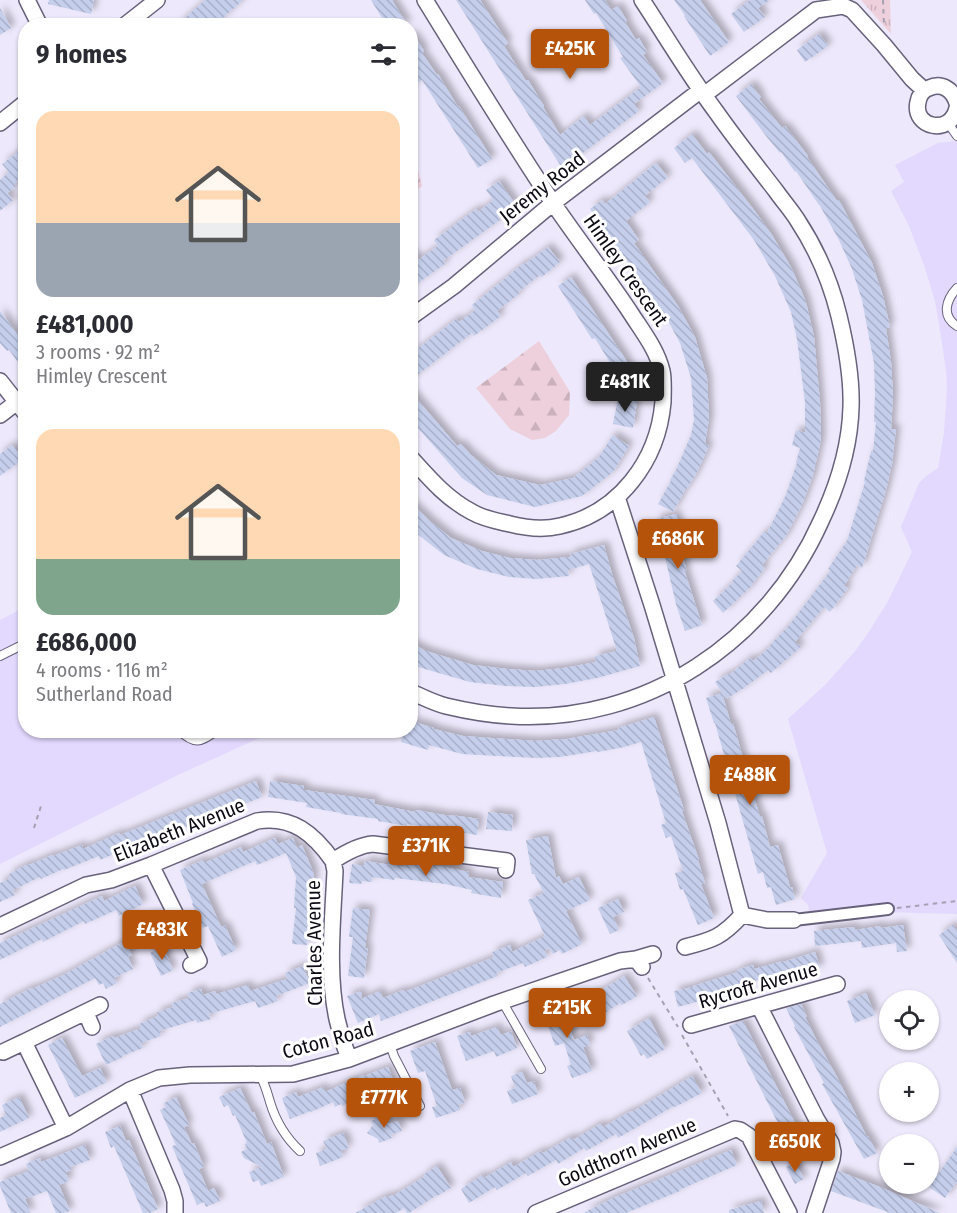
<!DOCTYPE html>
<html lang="en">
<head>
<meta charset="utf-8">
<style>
	body { margin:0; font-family:"Fira Sans Condensed",sans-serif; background:#f2f2f3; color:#2b2b33; height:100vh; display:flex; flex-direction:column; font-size:22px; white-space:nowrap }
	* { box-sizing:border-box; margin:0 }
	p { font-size:20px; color:#7c7c81 }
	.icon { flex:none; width:33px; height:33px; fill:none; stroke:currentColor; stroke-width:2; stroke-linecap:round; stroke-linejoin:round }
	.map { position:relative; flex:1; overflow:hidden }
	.panel { position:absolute; left:18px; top:18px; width:400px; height:720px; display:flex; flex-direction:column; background:#fff; border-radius:24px; box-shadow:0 2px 4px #0004 }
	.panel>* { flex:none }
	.controls { position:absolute; left:879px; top:990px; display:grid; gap:12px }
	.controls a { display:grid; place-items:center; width:60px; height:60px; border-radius:50%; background:#fff; box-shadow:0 2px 4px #0004; font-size:30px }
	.price { position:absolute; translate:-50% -51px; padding:0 14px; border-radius:6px; background:#b45309; color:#fff; font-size:20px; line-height:39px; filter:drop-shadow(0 2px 3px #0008) }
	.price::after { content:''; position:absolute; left:50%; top:36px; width:18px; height:14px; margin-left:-9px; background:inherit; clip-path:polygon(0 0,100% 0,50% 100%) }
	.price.current { background:#222; color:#fff }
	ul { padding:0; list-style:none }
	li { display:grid; align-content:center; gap:12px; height:318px; padding:0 18px }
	li span { display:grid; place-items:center; height:186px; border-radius:18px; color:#555 }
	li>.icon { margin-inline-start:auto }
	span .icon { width:108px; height:108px; fill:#fffc; stroke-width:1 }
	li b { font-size:26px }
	h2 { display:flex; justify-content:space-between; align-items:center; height:72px; padding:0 18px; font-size:26px }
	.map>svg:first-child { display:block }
</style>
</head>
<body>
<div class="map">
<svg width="957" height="1213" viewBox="0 0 957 1213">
	<defs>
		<pattern id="grass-tufts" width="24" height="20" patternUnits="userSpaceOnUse" patternTransform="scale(1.5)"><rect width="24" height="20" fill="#edd0dc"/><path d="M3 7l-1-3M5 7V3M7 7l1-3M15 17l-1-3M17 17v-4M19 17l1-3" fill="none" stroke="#cab1bc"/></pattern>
		<pattern id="forest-firs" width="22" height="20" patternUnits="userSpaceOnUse" patternTransform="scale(1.5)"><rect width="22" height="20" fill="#edd0dc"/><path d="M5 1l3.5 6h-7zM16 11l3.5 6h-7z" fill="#cab1bc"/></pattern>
		<pattern id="garden-furrows" width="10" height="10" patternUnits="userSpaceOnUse" patternTransform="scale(1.5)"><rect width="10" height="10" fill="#edd0dc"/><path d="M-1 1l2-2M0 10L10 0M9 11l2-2" fill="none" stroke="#cab1bc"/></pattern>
		<pattern id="building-back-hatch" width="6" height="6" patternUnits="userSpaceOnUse" patternTransform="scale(1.5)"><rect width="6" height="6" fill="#c5cfec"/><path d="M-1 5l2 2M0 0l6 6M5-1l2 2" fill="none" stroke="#a8b0ca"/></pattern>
		<filter id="shadow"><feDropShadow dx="4.5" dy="-4.5" stdDeviation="3" flood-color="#0004"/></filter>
	</defs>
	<rect width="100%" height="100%" fill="#ede8fb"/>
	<path fill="#e3d8fe" d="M957,141V914L884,912L810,917L808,905L801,898L827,853L788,719L826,684L856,650L868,633L887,603L912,552L901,527L919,483L925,477L938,468L944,433L947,388L946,371L941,336L935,301L924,265L909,226L891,191L904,182L895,165L938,143Z
		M25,607L26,730L275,731L180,774L0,864V620Z"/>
	<path fill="url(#grass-tufts)" d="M861,0H890L891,34Z"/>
	<path fill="url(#forest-firs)" d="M539,341L570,392L569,415L556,431L545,438L532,440L510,429L476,388Z"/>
	<path fill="url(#garden-furrows)" d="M411,156L416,163L422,186L411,194Z"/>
	<path fill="url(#building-back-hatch)" filter="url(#shadow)" d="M49,0H94L91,14L48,4Z
		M205,0H243L214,26H176Z
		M371,0H392L408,26H387Z
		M456,0H480L506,40L508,43L504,46L526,81L528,80L544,106L543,107L560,135L584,116L590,125L641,87L620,58L623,57L596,13L594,14L585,0H605L611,10L618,6L627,21L625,22L636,40L639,38L647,52L643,55L663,83L634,104L639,111L575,159V160L562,168Z
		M674,0H700L729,42L710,56L684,16L685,15Z
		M750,0H770L758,8L765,17L744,32L731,14Z
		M0,8L11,28L0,35Z
		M411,31L424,51L422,53L437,75L438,74L458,107L459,106L492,159L478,168L422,80L411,87Z
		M819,34L828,46L805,62L797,50Z
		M751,84L761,97L759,99L782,128L785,126L808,156L807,157L837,201L839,200L872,263L883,296L890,327L886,328L891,362L893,395L891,429H896L892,464L886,490L862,568L857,565L844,586L848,588L830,612L824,607L795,642L801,647L795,652L771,673L768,670L744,688L726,699L715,682L728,674L729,675L750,658L753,661L771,646L770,645L790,624L831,570L828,569L847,541L858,505L865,482L864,481L871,451H873L876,422H874L875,394L874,363L862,300L852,269L839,240L819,204V205L796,171L795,172L781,152L780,153L766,136L736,96Z
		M692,134L707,154L709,152L754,210L772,235L792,269L806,302L814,337L820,402L821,440L813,475L802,505L786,536L762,565L765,568L752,584L753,585L723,613L713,601L733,582L732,581L742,571L736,566L765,531L767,533L785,497L797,463L796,462L800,448L792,445L796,430L805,433V402L797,339L791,312L775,276L754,240L692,158L685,163L674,148Z
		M26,146V175L14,184L16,187L7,193L13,200L0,211V180L9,172L2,164Z
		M656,163L668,177L645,196L650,202L626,221L639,240L634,243L678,306L695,337L707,378L709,418L705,444L709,446L696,474L686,490H685L673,512L658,504L671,481L670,480L676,470L691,435L694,420L691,378L680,343L667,319L621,252L620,253L612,243L614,241L590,209L602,200L605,204Z
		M499,181L516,205L498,218L500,220L443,261L445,264L411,288V251L418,260L438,246L434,240L476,209L478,212L493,200L486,190Z
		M548,247L560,262L542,277L540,275L518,292L519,294L497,311L501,316L474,336L472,333L411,380V354L456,319L459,322L475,310L472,305L524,263L525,264Z
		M571,277L626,360L639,389L625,395L612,366L595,338L592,339L558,286Z
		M0,311L26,346V373L9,350L7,351L0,343Z
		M411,392L457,446L461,444L471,455L496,475L540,485L573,478L599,457L613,435L629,446L613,472L582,496L535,507L487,495L462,478L411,420Z
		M618,398L637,401L633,428L613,424Z
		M12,445L23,459L0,476V454Z
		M411,503L431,522L451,538L482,551L510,558L537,560L571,557L570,554L604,545L612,574L634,638L640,666L597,678L565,684L535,687L506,686L470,682L418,667L411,663V643L426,651L473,665L508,669L536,671L564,668L596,662L595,656L617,651L589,564L568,570L569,576L536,579L509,577L477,569L444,555L411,529Z
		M676,514L686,550L681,551L687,571L684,569L702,625L685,631L676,604L656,519Z
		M722,693L731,724L733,723L760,817L762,816L770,847L778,845L790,887H792L795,899L776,905L771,887L767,888L763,872L758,874L715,723H714L706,698Z
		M654,717L684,810L682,811L699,860H698L705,883L701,884L714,918L698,925L683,889L680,890L675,873L683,871L671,836L666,838L661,825L666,823L641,742L624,747L598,752L597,751L560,757L536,758L462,754L429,745L428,750L401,742L404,730H411V721L434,728V729L463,736L535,741L566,739L619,730L618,728Z
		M256,781L262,797L132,848V846L100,860L99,856L64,870L63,869L41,879L40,877L13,890L15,895L0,902V883L10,878L9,874L28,864L29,865L52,855L53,856L82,845L83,849L119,833L120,835Z
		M270,781L304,786V790L375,800L374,804L415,812L416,810L450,816L451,815L479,819L477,835L407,824V826L378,821V819L341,814V813L306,807L307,803L268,797Z
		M488,812L513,815L512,831L486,829Z
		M548,836L556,878L559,876L563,884L579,877L590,900L566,911L582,944L562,954L560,950L553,954L549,948L545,951L547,957L525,967L523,963L496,973L498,976L381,1021L379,1014L358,1023L347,996L362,991L361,999L380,991L383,998L403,990L404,992L494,957L492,952L510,945L512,952L545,936L528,900L544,893L534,874H532L526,840Z
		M275,838L278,844L293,838L297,848L302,845L314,874L307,945L292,944L296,908H294L296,877L286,853L257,865L255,861L202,884L221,927L225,925L236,950L222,957L208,926L203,928L192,904L193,903L180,870L203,860L204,863L241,847L243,852Z
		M365,861L404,867L405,863L444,867L469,872L468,877L503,882L501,898L471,893L472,890L445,884L395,878L394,880L372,877V882L362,881L361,884L349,883L352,864L364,866Z
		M135,886L143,904L119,916L116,910L85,924L84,921L43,942L42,939L0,960V943L102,896L104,901Z
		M618,899L624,912L613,917L619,930L610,934L598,908Z
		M353,908L370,910L365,948H368L364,978L348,976L353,937H349Z
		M155,915L167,940L154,946L142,921Z
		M903,925L907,951L897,952L896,943L862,948L861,941L815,946L814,931L854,927L855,930L881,926V928Z
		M953,925L957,931V963L939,935Z
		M125,941L132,955L128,957L133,969L114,978L117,983L106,989L103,983L99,985L95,978L0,1027V1004L31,988L32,989L63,975Z
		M163,947L173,970L161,976L150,953Z
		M815,952L820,968L764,985L762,979L738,986L739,990L678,1007L674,991L693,987V986L738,972L737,970L753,965L754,969L783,961V962Z
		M303,966L310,983L276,996L278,1001L258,1008L255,1001L209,1014L211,1019L197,1023L196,1020L159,1031L161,1036L141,1043L143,1048L122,1056L123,1057L106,1065L96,1044L113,1036L114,1038L141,1028L139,1024L158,1016L157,1012L173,1007L172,1003L189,998L188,993L201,989L203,995L215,991L216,994L248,985L250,991L287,979L285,973Z
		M624,976L637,996L622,1005L620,1003L596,1019L584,1001Z
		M866,993L875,1015L855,1023L847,1001Z
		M557,1001L561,1011L567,1009L571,1017L567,1019L574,1040L587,1035L590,1045L583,1047L592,1071L572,1078L567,1066L571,1065L564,1043L555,1046L548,1026L545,1027L540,1013L549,1010L547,1005Z
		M801,1004L807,1017H805L817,1041L837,1077L867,1137L868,1136L877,1153L864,1159L822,1084L824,1083L794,1027L795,1026L786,1008Z
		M649,1018L665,1049L647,1059L644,1054L641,1056L627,1031Z
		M743,1021L810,1152L796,1159L729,1026Z
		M497,1027L501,1035L511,1031L517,1048L496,1057L494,1051L466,1061L457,1036L470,1032L471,1036Z
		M62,1038L82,1076L100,1068L107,1082L75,1098L48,1045Z
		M435,1042L452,1090L460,1088L465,1102L459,1105L460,1110L436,1118L432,1107L437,1106L425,1071L418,1073L410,1051Z
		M388,1067L395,1085L374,1094V1092L342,1106L341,1104L335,1107L333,1102L311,1112V1111L290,1119L282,1098L296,1092L298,1097L323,1087L325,1092L363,1075L364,1076Z
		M522,1072L527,1083L534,1081L538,1094L512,1104L507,1091L515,1088L511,1076Z
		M692,1076L702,1093L675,1107L674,1106L618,1138L616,1134L586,1151L584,1148L558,1164L556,1160L528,1176L526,1173L497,1190L495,1187L469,1203L461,1189L482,1175L484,1178L511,1162L513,1167L541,1151L543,1153L571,1137L573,1140L600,1124L603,1127L631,1111L632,1112Z
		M240,1088L252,1113L254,1112L267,1144L271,1142L284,1177L261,1186L259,1180L253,1182L249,1172L262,1167L244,1158L241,1152L247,1149L245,1144L247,1143L235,1115L233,1116L228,1105L224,1107L219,1097Z
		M19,1097L29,1118L0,1132V1118L6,1115L2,1105Z
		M176,1097L189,1125L184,1127L192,1144L194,1143L204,1167L199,1169L208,1191L214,1188L220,1201L206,1207L204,1202L197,1205L172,1146L176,1145L160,1110L166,1107L164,1103Z
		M385,1116L387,1124L398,1121L402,1131L390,1135L392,1138L379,1143L378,1139L367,1133L373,1125L371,1121Z
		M120,1126L126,1141L129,1140L158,1209L150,1213H143L114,1146L111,1148L105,1132Z
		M343,1133L349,1148L341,1150L343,1157L320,1166L316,1153L327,1149L323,1141Z
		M85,1145L90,1160L70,1167L72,1170L66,1172L69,1181L59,1185L70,1211L64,1213H56L47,1191L25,1199L31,1213H11L0,1186V1182L29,1171L26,1164L40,1158L41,1162Z
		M957,1147V1181L945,1198L929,1187Z
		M731,1150L737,1165L679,1190L680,1191L626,1213H583L613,1198Z
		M795,1162L804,1179L795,1184L786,1167Z
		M437,1166L451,1188L437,1196V1195L409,1213H407L404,1208L396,1213H355L386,1196L387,1198L392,1195L393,1196L425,1176L424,1174Z
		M838,1171L880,1187L940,1213H890L831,1191Z
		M761,1201L764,1213H729V1210Z"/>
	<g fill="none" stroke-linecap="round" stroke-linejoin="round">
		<defs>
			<path id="service" d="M948,123L957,136
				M957,288C946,300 941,316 957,326
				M0,656L26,643
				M179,730C194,745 201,743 217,730
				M502,1001L541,1069
				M390,1044L394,1056L420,1106
				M260,1075C265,1084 267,1092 270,1102C276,1122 285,1137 300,1151"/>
			<path id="pedestrian" d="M794,920L888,909"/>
			<path id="minor" d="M27,0L40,26
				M124,26L157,0
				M704,95L816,10L843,6L852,10L884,45L912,79L924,90
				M957,103C953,90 942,82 929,88C923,90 919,96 918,102C912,128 951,136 957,108
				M0,123L26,102
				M411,317L454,286L553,203L701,90
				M0,381L26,414
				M0,415L17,402
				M411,458C429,478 447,499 472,512C484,519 497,521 510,524C526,528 544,530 560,526C619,513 658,461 663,402C663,393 664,380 662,371C657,350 643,332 632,315C607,277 579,241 553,203C509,137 467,68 425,0
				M617,497L652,605L718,823L742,915C722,937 713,940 685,947
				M411,692C423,697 434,703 446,706C467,711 490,715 511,716C646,724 767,642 821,521C838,485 850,447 851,407C852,377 846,345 839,316C831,283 817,250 798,221C792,211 783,201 776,191C756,165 736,140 717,113C690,77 667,38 642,0
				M333,861L335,871C333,918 327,973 337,1019C340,1033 344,1046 349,1059
				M151,865L199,961L191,965
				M742,915L767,920H794
				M0,926L86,885L111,880L151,865L257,821C292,815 314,834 333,861C345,853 359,845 373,844L507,861L506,870
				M642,967L636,959L653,954
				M759,1006L817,1120L831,1143L833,1152L832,1159L814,1213
				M86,1013L92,1027
				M691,1025L837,984
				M24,1042L100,1005
				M3,1052L24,1042L66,1128
				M130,1090L172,1190L175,1201V1213
				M0,1157L66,1128L130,1090L159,1078L190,1075L293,1074L349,1059L494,1004L620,961L636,959
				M536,1213L735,1129L740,1130L749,1136L789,1213"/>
		</defs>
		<use href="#service" stroke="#68617b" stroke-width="10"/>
		<use href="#pedestrian" stroke="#68617b" stroke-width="14"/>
		<use href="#minor" stroke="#68617b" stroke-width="18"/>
		<path stroke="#a5a1b1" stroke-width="2" stroke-dasharray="4.5 4.5" stroke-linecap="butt" d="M883,0L884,25
			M34,828L41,806
			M897,908L957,901
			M648,978L678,1027
			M682,1035L728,1116"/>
		<use href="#service" stroke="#fff" stroke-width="8"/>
		<use href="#pedestrian" stroke="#fff" stroke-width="10"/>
		<use href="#minor" stroke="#fff" stroke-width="15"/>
	</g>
	<g text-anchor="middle" stroke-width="6" stroke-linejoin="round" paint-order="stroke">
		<g font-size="20" fill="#0d0a14" stroke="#fff">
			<text transform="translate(542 187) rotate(-38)" y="7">Jeremy Road</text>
			<text transform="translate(626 270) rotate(55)" y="7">Himley Crescent</text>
			<text transform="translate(179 830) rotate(-22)" y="7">Elizabeth Avenue</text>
			<text transform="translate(314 943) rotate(-91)" y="7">Charles Avenue</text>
			<text transform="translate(758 985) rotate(-16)" y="7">Rycroft Avenue</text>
			<text transform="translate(328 1040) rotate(-15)" y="7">Coton Road</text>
			<text transform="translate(627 1152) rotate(-23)" y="7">Goldthorn Avenue</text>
		</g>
	</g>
</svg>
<div class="controls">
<a><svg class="icon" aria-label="locate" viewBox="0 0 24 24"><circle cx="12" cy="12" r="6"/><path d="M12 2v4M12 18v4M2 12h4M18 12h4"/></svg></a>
<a>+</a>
<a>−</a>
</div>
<b class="price" style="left:570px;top:80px">£425K</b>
<b class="price current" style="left:625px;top:413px">£481K</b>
<b class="price" style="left:678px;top:570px">£686K</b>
<b class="price" style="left:750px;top:806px">£488K</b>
<b class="price" style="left:426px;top:877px">£371K</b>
<b class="price" style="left:162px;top:961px">£483K</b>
<b class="price" style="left:567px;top:1039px">£215K</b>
<b class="price" style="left:384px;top:1129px">£777K</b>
<b class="price" style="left:795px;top:1173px">£650K</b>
<section class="panel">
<h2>9 homes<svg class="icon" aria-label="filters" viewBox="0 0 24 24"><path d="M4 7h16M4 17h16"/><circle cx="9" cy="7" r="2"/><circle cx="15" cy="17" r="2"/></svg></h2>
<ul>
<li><span style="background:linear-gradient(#ffd9b3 60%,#9aa5b1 0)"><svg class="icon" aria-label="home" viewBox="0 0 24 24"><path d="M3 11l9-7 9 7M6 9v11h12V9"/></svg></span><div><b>£481,000</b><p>3 rooms · 92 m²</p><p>Himley Crescent</p></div></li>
<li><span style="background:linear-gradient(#ffd9b3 70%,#7fa58c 0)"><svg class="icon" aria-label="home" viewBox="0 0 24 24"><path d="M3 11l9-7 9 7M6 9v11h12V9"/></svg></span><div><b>£686,000</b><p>4 rooms · 116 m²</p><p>Sutherland Road</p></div></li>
</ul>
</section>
</div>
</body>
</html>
